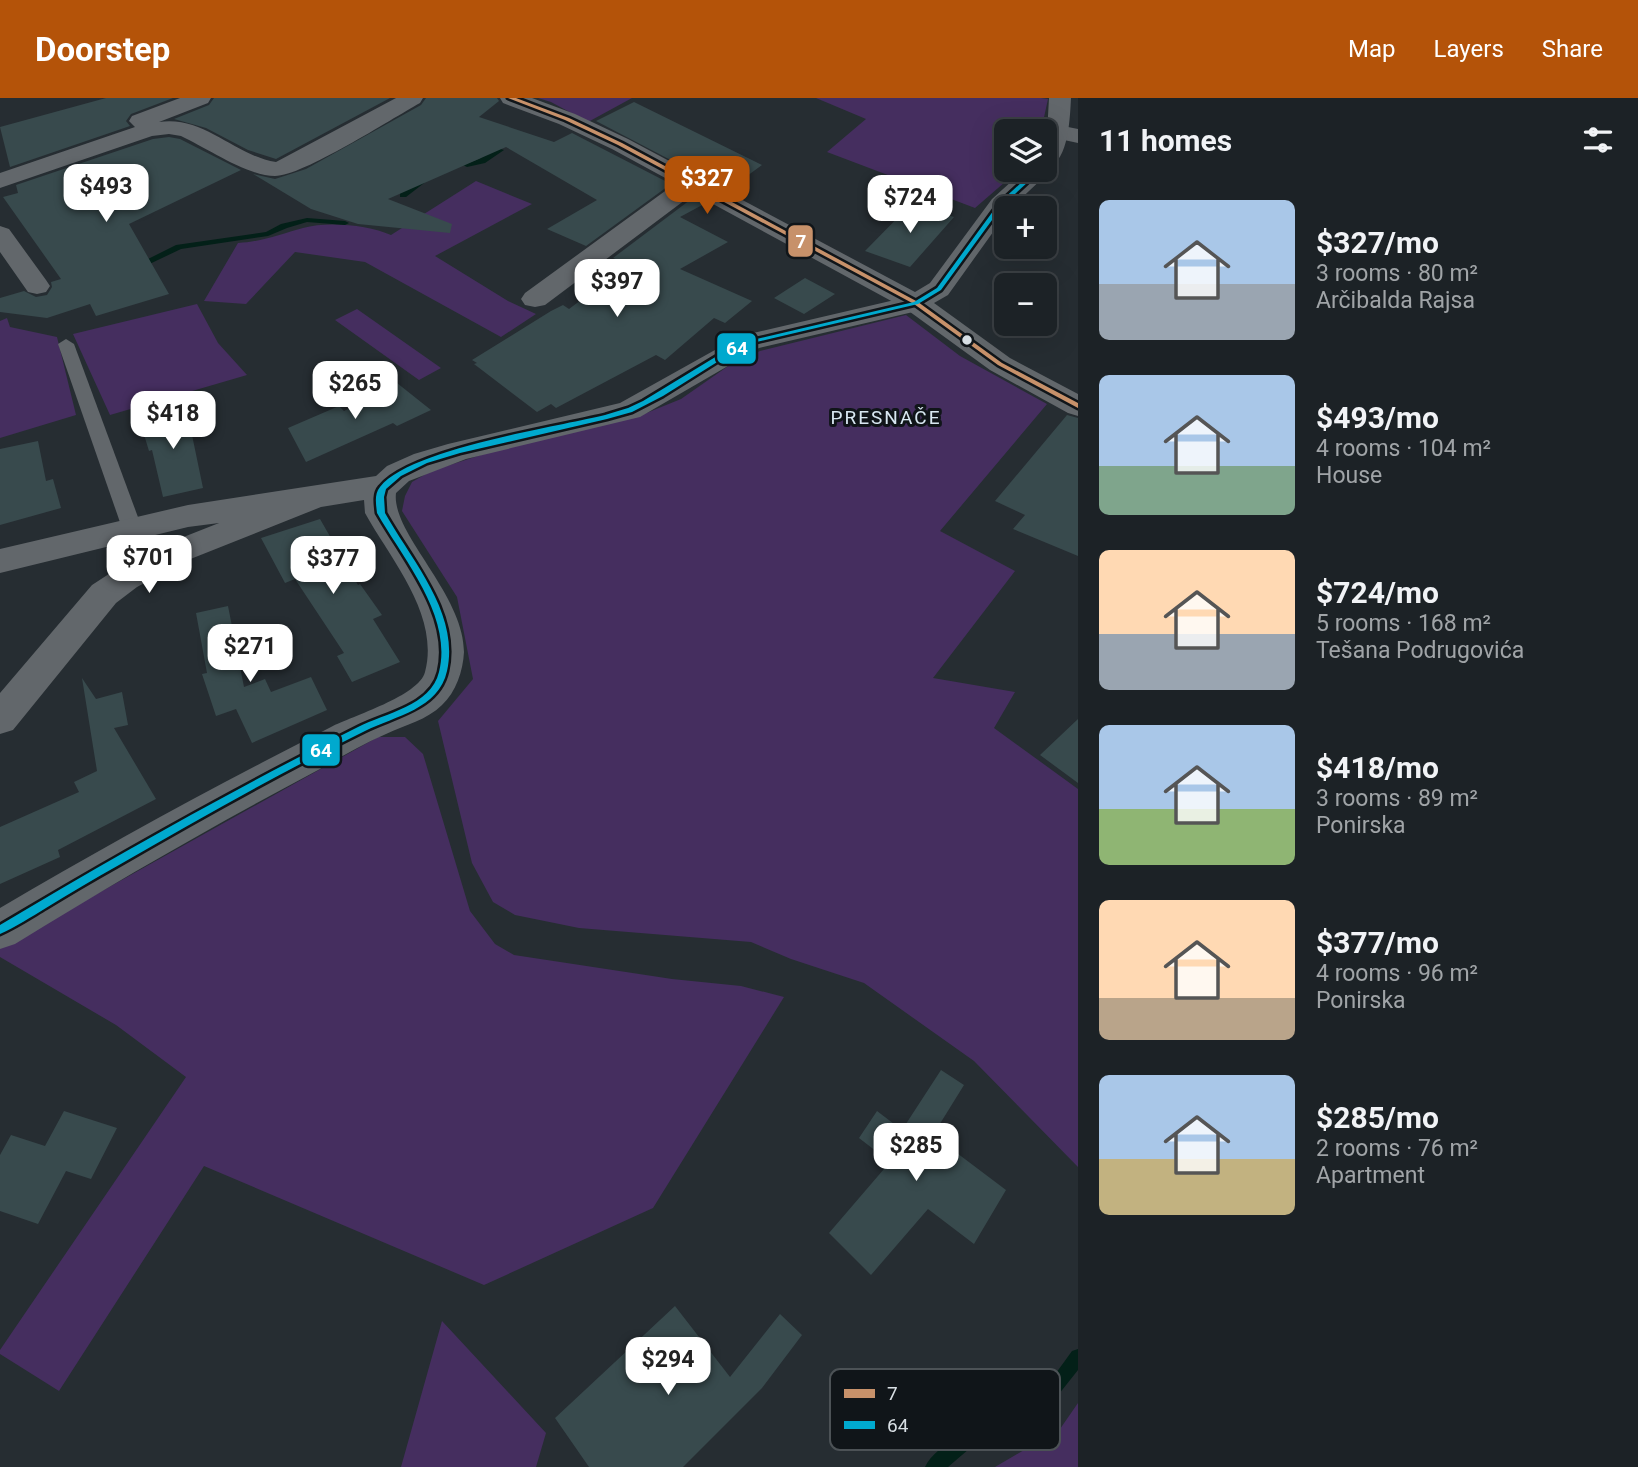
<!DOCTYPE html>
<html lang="en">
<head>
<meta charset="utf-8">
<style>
	body { margin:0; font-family:Roboto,sans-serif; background:#252a2e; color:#f1f3f6; height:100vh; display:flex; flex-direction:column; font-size:26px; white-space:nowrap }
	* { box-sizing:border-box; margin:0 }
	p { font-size:23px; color:#a0a4a7 }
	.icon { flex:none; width:38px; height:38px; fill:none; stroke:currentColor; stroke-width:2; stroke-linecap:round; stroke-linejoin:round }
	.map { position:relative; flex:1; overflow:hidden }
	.sheet { display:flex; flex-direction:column; background:#1c2226; width:560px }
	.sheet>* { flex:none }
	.controls { position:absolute; left:994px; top:21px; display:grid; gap:14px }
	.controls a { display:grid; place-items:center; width:63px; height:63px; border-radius:10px; background:#1c2226; box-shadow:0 7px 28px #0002,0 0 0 2px #3a3f43; font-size:35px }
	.price { position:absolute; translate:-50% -60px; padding:0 16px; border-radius:14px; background:#fff; color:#222; font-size:23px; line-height:46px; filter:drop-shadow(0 2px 4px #0008) }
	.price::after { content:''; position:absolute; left:50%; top:42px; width:21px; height:16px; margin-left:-10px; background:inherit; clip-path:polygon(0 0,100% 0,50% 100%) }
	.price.on { background:#b45309; color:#fff }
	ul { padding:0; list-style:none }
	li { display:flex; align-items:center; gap:21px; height:175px; padding:0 21px }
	li span { display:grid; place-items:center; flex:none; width:196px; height:140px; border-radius:10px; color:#555 }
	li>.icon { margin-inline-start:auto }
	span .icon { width:84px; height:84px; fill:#fffc; stroke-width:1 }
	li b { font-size:30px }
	h2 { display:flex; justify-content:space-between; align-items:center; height:84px; padding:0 21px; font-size:30px }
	header { display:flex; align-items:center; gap:42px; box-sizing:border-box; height:98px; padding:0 35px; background:#b45309; color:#fff }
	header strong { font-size:33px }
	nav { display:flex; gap:38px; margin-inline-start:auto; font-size:24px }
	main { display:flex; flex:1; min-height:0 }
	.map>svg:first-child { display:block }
</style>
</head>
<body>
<header>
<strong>Doorstep</strong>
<nav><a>Map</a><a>Layers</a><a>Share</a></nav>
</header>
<main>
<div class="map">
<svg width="1078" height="1369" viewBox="0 0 1078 1369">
	<rect width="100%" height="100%" fill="#262d32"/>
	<path fill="#452e5f" d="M538,0H632L588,24L551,4Z
		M816,0H1041L1048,1L1041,33H1006V72H1019L975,110L827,54L866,21Z
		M476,83L532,106L435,158L508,203L536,216L501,239L365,164L295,154L246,206L204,203L238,145C261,144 281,136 303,130C328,123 368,127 391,137Z
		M197,206L218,245L247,277L110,317L73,236Z
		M357,211L441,270L419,282L335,222Z
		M906,217L960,258L1047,306L940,433L1015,473L933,580L1015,594L994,630L1078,691V1069L974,963L864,885L791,861L751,844L579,830L515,817L493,804L472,765L438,623L473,581L457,499L402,413L405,398L412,384L431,373L503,350L644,316L681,301L734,264L760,253Z
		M7,220L10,229L57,239L76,317L0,340V223Z
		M378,639H405L423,656L470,813L495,846L514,857L672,881L741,888L784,899L653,1110L484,1187L204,1068L59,1293L0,1256V1252L186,979L116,927L0,859V850Z
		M442,1223L546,1335L536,1369H401Z
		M1078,1305V1369H995L1060,1331Z"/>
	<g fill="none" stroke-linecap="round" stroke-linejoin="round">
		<path fill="#032018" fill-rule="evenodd" d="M497,50L504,52L485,65L467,69L463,67L479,61Z
			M421,80L428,82L406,99H400V95Z
			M307,120L345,123L349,125L345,127L307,124L287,130L268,138L181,151L139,171L132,169L176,147L266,134L281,126Z
			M1078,1251V1272L1051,1306L969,1351L948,1369H925C938,1340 1011,1314 1037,1295C1051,1285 1062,1266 1072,1253Z"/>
	</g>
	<path fill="#384a4d" d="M106,0H173L131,16L126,23L130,28L10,69L0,29Z
		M214,0H390L276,61L248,52L206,30L174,21L209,7Z
		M426,0H497L499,3L479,19L554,44L572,35L671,86L586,148L547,131L597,102L506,49L388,101L452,126L450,135L358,126L311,111L253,76L275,81L306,71L421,7Z
		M634,4L762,67L728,92L596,23Z
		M169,39L180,41L241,72L129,126L169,196L96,218L90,206L47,220L0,214V200L24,193L36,199L47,197L52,189L51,184L61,181L3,99L18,95L16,87L153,41Z
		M694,99L706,105L680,119L728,144L680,171L752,203L725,225L714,220L665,262L656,257L556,310L551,306L537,314L474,266L477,265L472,262L551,213L563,207L569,211L597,190L616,180L612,178L628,166L613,160Z
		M911,106L954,119L910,169L865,153Z
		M805,180L835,196L804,216L774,200Z
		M397,285L431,312L397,328L393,325L306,364L288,330L339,308L344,313Z
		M186,308L203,390L163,399L152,352L149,353L139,320Z
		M1067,317L1078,320V458L1013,431L1025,417L995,403Z
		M38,343L46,383L53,381L61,410L0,427V351Z
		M320,421L358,487L360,486L382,517L373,521L400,564L352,584L337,558L344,555L295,481L285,485L261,440Z
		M228,508L244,589L265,581L271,594L311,579L327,612L252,645L236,611L216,618L202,576L207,575L196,515Z
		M82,580L96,601L122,594L128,627L114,630L156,701L58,752L60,759L0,786V729L79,694L74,684L97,673Z
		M1078,621V685L1040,657Z
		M941,972L964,987L933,1037L1006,1092L974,1146L928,1111L871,1177L829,1135L890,1064L859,1040L877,1013L902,1032Z
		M64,1013L117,1030L91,1081L66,1073L38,1126L0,1113V1057L11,1037L45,1048Z
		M675,1208L730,1279L780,1216L802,1237L762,1290L683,1369H589L555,1320Z"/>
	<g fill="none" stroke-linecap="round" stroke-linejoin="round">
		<path fill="#62676b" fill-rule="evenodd" d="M66,241L74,246L142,430L139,435H125L122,430L58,246Z"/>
		<path fill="#62676b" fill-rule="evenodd" d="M180,0H211L208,5L159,24C204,17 235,58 276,64L396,0H423L420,5C391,21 303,78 275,78C247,78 207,50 181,38L169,36L152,38L0,90V75L135,29L129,23L132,18Z
			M1058,27L1078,31V45L1050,39L1046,34L1050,29Z
			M692,78L701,80L704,85L701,90L545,207L535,209L525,207L521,201L525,195L683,80Z
			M0,128L9,131L46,182L50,188L46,194L37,196L28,194L0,154Z
			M916,197L926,199L930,205L926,211L759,250L640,319L466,361L409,383L396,395C391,435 464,496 464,554C463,573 456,594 442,607C427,622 405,627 386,636C363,646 341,659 320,671C216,726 115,784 15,846L0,851V810C108,746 219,686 331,629C352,618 419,598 425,574C440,517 391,462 365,415L364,402L321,409L188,462L137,489L116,505L13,632L0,636V595L92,487L138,457L219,425L188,429L0,475V451L188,407L376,378L387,368L414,356L448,346L620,305L740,238Z"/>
		<path fill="#62676b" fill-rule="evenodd" d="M500,0H532L575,16L628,41L915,194L930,185L992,101L1024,72H1045L1049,0H1071C1070,18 1069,63 1048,69L1050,72L1046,77L1011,110H1006V116L948,197L934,205L1010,260L1078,296V318L1068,315L990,272L906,211L612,51L559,26L503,5Z"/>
		<defs>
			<path id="bus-1" d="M508,0H516L569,20L622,45L918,204L1002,265L1078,305V310L998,267L914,206L618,47L565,22Z"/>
			<path id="bus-2" d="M1035,72H1041L1003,107L941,192L918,206L752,245L722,261L663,298L632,314L607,321L460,355L427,365L401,378L386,391L384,399L385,415C411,462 460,515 447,573C439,611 395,618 365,633C282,674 200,720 119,767C94,781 70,795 46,810C31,819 16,829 0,836V827C117,757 236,690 358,629C385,615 431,608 439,574C453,518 403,461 377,415C376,406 374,396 380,389C409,351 556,329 605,317L628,310L643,303L717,258L748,243L914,204L937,190L999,105Z"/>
		</defs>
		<use href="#bus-1" stroke="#101519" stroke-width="5"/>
		<use href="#bus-2" stroke="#101519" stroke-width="5"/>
		<use href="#bus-1" fill="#c7916a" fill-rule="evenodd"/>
		<use href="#bus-2" fill="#00a9ce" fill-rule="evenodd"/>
	</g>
	<circle fill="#d8dfe4" stroke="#101519" stroke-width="2.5" cx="967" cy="242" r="6"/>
	<g text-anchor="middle" stroke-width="6" stroke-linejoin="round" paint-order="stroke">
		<g font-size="19" letter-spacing="2" fill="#d8e7f1" stroke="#101519">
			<text x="886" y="326">PRESNAČE</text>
		</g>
	</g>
	<rect x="830" y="1271" width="230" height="81" rx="10" fill="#101519" stroke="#4c5256" stroke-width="2"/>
	<rect x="844" y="1291" width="31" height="9" fill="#c7916a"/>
	<rect x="844" y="1323" width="31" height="8" fill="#00a9ce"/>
	<g font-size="19" fill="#d8dfe4">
		<text x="887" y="1302">7</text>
		<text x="887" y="1334">64</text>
	</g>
	<g stroke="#101519" stroke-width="2.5">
		<rect x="787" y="126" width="27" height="34" rx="7" fill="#c7916a"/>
		<rect x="716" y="234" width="41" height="33" rx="7" fill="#00a9ce"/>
		<rect x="301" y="635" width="40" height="34" rx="7" fill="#00a9ce"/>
	</g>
	<g font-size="19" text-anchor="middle" font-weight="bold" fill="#fff">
		<text x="801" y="150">7</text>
		<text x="737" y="257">64</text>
		<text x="321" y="659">64</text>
	</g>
</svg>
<div class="controls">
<a><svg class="icon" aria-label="layers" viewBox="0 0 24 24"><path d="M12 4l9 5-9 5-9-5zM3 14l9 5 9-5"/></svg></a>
<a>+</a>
<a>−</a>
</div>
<b class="price on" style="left:707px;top:118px">$327</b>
<b class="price" style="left:106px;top:126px">$493</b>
<b class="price" style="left:910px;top:137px">$724</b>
<b class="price" style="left:617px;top:221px">$397</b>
<b class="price" style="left:355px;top:323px">$265</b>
<b class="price" style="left:173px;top:353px">$418</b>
<b class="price" style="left:149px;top:497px">$701</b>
<b class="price" style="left:333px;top:498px">$377</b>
<b class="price" style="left:250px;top:586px">$271</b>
<b class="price" style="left:916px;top:1085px">$285</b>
<b class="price" style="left:668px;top:1299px">$294</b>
</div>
<section class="sheet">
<h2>11 homes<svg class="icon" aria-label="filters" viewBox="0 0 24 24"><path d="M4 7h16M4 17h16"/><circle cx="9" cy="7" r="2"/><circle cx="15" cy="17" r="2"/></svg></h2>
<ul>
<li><span style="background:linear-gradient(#a9c7e8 60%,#9aa5b1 0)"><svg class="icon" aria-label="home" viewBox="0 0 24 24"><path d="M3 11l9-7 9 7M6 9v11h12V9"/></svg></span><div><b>$327/mo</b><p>3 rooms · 80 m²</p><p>Arčibalda Rajsa</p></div></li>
<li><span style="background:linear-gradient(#a9c7e8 65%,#7fa58c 0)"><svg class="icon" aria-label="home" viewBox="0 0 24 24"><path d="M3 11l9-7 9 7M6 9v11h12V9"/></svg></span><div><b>$493/mo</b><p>4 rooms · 104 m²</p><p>House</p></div></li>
<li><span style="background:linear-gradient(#ffd9b3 60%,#9aa5b1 0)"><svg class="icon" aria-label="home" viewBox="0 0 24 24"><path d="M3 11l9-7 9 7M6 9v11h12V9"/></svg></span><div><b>$724/mo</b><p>5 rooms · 168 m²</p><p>Tešana Podrugovića</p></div></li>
<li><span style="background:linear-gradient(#a9c7e8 60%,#8fb573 0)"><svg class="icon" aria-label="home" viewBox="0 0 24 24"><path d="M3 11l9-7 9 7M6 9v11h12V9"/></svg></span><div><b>$418/mo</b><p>3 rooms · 89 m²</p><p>Ponirska</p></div></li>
<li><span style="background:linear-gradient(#ffd9b3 70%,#b9a48a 0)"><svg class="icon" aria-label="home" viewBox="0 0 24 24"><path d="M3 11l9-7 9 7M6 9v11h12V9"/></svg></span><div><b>$377/mo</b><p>4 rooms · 96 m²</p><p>Ponirska</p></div></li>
<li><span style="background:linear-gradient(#a9c7e8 60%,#c2b280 0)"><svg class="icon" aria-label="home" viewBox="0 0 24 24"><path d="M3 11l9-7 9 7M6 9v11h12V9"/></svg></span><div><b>$285/mo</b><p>2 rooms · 76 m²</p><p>Apartment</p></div></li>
</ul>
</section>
</main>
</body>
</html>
